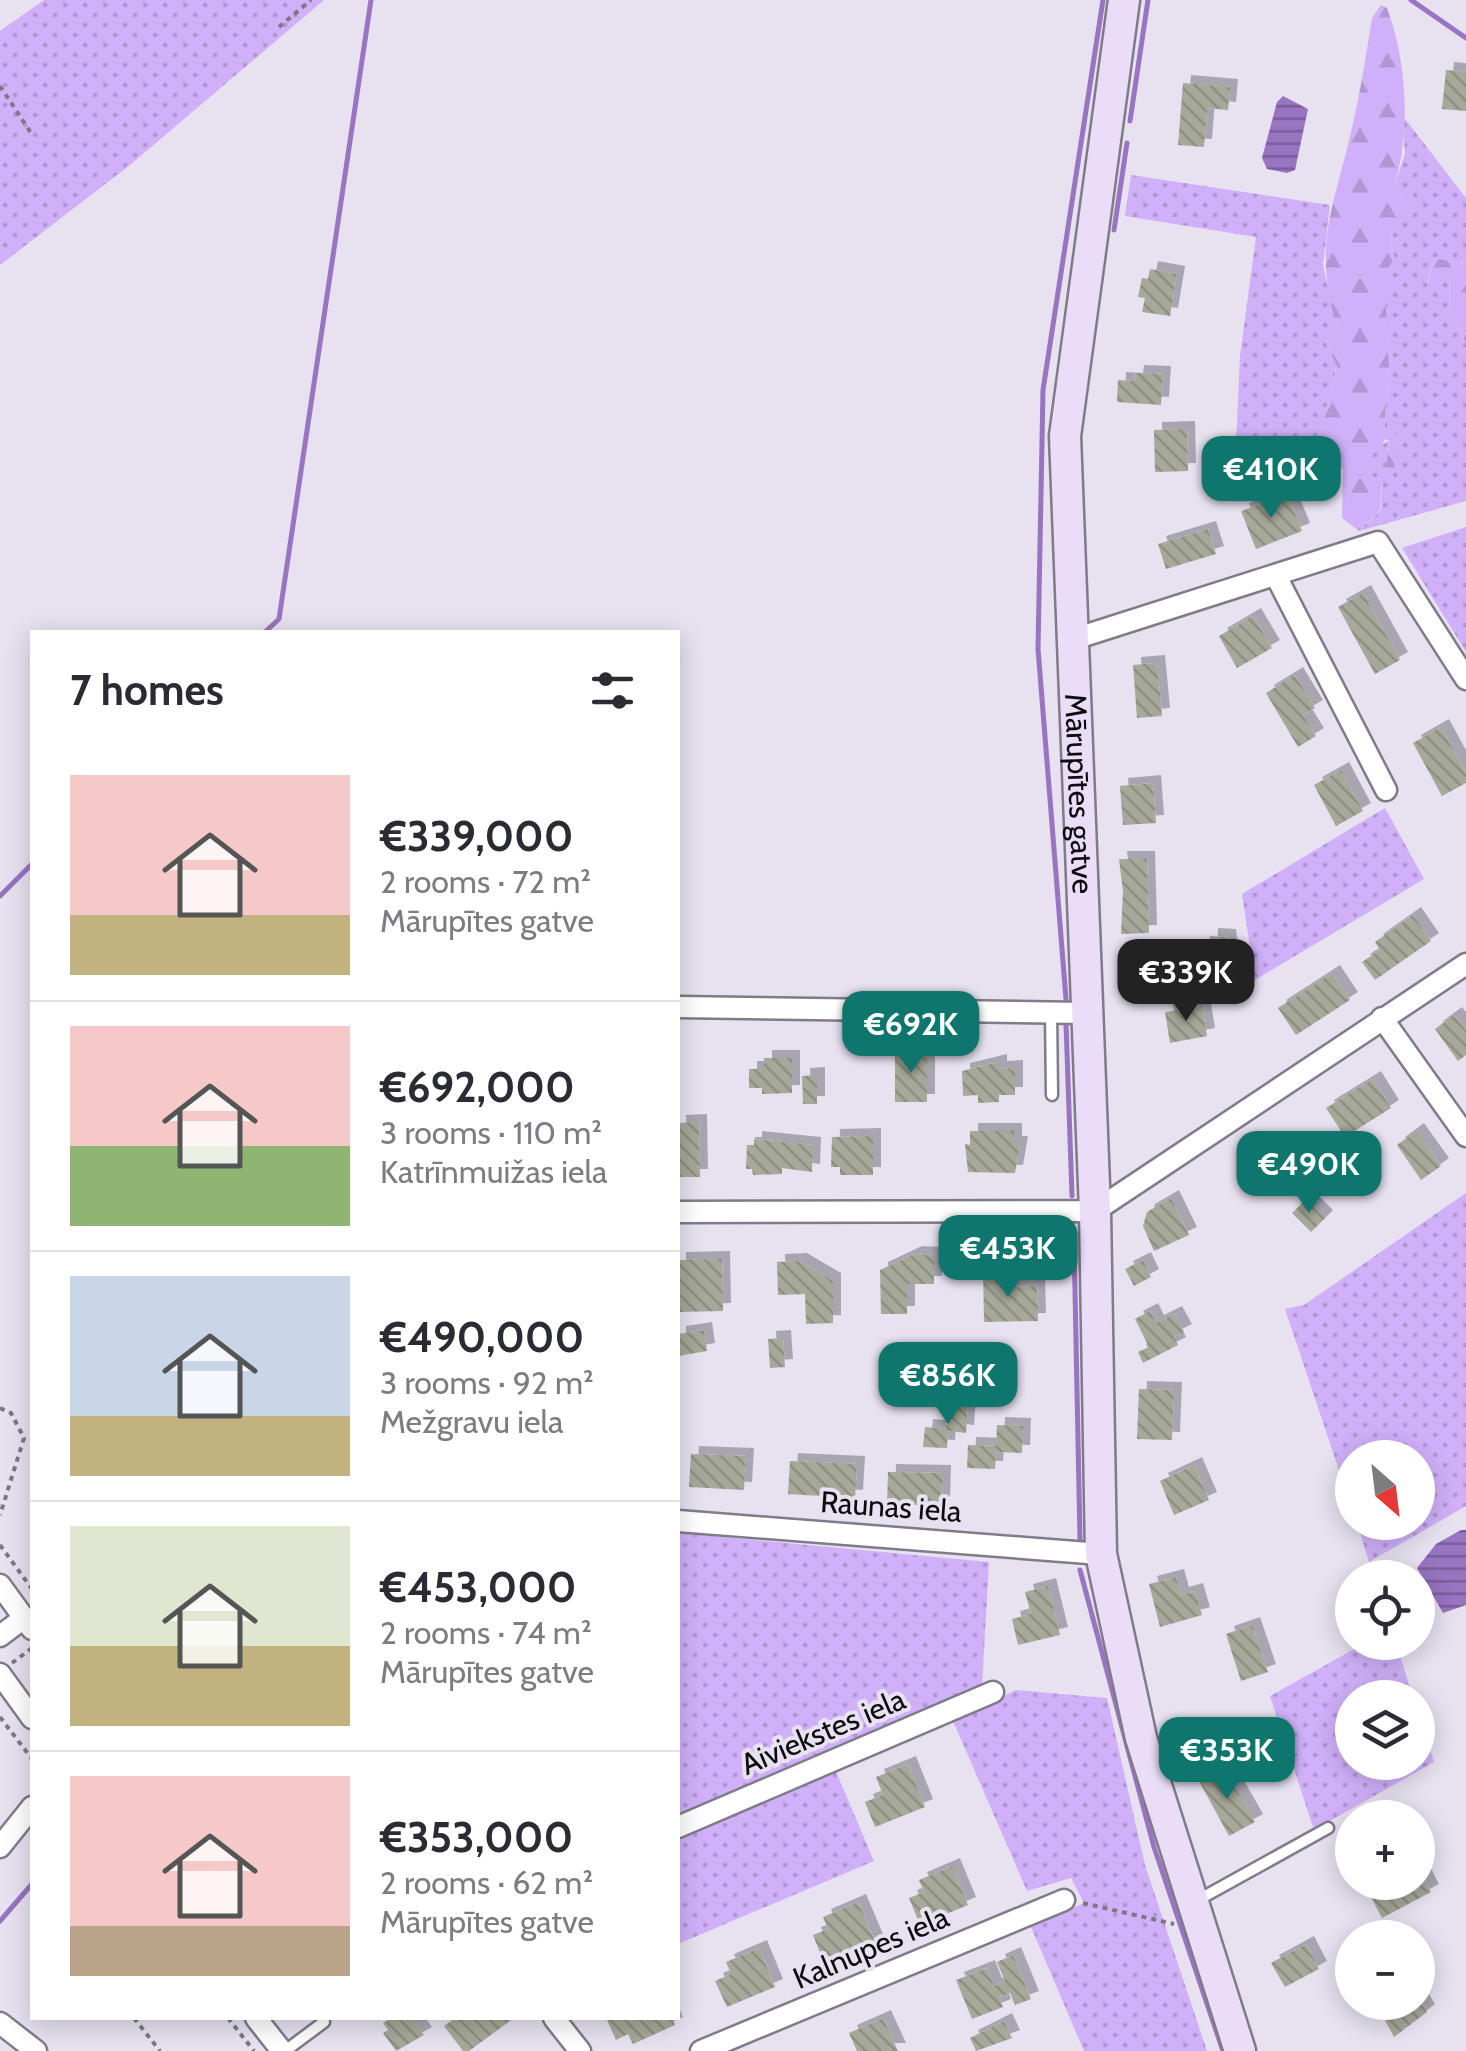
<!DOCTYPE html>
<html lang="en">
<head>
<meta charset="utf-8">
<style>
	body { margin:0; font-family:Cabin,sans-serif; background:#f2f2f3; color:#2b2b33; height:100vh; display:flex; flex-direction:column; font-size:38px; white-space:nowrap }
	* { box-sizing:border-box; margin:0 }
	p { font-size:32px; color:#7c7c81 }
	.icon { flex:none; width:55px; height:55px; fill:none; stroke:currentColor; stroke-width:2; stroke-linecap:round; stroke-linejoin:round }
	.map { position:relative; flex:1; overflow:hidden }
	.sheet { position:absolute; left:30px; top:630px; width:650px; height:1390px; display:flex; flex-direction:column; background:#fff; border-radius:0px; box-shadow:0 5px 25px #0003 }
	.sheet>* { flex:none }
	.needle { width:65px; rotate:152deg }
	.tools { position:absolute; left:1335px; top:1440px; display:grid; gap:20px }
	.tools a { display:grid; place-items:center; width:100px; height:100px; border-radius:50%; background:#fff; box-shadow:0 5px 25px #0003; font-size:50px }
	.price { position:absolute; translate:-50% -85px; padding:0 22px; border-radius:20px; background:#0f766e; color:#fff; font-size:32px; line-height:65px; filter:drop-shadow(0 2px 5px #0008) }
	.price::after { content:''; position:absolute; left:50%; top:60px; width:30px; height:22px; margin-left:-15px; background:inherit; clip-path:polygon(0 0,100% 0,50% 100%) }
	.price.active { background:#222; color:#fff }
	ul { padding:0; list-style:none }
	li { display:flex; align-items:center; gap:30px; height:250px; padding:0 40px }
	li+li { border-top:2px solid #e1e1e2 }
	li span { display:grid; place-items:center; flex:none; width:280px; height:200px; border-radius:0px; color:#555 }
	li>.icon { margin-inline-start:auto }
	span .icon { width:120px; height:120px; fill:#fffc; stroke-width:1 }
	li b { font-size:42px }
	h2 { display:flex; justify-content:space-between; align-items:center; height:120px; padding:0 40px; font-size:42px }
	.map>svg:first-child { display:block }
</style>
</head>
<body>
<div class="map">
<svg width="1466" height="2051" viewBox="0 0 1466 2051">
	<defs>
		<pattern id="grass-dots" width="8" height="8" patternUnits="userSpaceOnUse" patternTransform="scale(2.5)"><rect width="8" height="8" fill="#d0b0f9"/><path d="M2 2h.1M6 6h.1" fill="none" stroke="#b196d4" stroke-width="1.8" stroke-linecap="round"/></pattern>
		<pattern id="forest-firs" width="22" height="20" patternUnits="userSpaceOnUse" patternTransform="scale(2.5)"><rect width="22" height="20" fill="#d0b0f9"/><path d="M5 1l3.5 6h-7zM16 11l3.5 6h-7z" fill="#b196d4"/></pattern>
		<pattern id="water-rules" width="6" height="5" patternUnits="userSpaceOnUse" patternTransform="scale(2.5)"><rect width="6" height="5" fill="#9874c1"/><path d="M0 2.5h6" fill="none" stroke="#7a5d9b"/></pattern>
		<pattern id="building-back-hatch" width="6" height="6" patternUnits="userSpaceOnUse" patternTransform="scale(2.5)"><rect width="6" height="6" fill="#a6a899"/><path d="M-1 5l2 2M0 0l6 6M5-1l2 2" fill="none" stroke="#8e8f83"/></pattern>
		<filter id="shadow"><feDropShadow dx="8" dy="-8" stdDeviation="0" flood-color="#0004"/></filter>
	</defs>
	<rect width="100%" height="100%" fill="#e7e1f0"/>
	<path fill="url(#grass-dots)" d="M44,0H324L130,165L0,265V31Z
		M1402,115L1466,198V264L1434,258L1427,284L1449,272L1450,311L1466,343V501L1359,531L1381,510L1382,480L1370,477L1365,455L1390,440L1385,470L1399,435L1384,432L1389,366L1384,288H1395L1385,273L1394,258L1390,238L1413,195L1394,186L1405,154Z
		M1131,175L1330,205L1323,265L1337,326L1326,343L1337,365L1319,442L1305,451L1236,446L1240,356L1256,237L1125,216Z
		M1466,527V652L1402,548Z
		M1385,808L1424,879L1255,980L1242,894Z
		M1466,1193V1506L1369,1562L1357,1523L1418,1522V1458H1352V1509L1285,1309L1304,1305Z
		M678,1533L989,1562L982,1687L678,1817Z
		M1365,1643H1396L1413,1697L1352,1698V1762H1418V1710L1434,1762L1314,1830L1270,1696Z
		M1016,1690L1107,1698L1145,1865L1207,2051H1084L1031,1927L1084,1903L1071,1878L1027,1891L953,1721Z
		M834,1767L874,1861L678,1944V1833Z"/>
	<path fill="url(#forest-firs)" d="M1381,5L1387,8C1407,60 1411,134 1394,186L1414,195L1390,238L1394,258L1386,273L1396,288L1385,289L1389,366L1384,431L1400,435L1393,476L1385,470L1390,441L1385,439L1381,448L1366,455L1370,477L1382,480L1380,510L1359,531L1342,518L1343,469L1285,458L1255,468C1275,450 1297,456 1319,441L1337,366L1326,343L1337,325C1315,255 1329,218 1347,149C1358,106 1365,62 1372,18Z
		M1466,247V343L1450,311L1449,273L1427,286L1434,258L1465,264Z"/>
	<path fill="url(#water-rules)" d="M1283,96L1308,109L1295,170L1287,173L1267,169L1262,158L1277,102Z
		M1461,1530H1466V1605L1443,1613L1417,1568L1436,1544Z"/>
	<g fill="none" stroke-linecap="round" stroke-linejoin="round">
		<path stroke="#9874c1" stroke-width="5" d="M1411,0L1466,38
			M1130,121L1148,0
			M1114,230L1127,143
			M265,632L279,619L371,0
			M0,896L32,864
			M1066,999L1038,649L1043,390L1103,0
			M1066,1023L1072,1196
			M1074,1241L1080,1539
			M1080,1570L1154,1847L1223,2051
			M0,1921L32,1884"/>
	</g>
	<path fill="url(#building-back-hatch)" filter="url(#shadow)" d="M1446,70L1466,72V111L1442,109Z
		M1183,83L1230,87L1228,110L1207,108L1204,147L1178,145Z
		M1150,269L1177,274L1170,316L1142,312L1145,298L1138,297L1142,278L1148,279Z
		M1136,373L1163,374L1161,405L1117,402L1118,380L1135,381Z
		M1187,429L1188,471L1155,472L1154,430Z
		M1287,494L1302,531L1256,549L1241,511Z
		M1208,529L1216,554L1166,569L1158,544Z
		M1363,593L1400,660L1375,674L1338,607Z
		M1253,616L1272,648L1237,668L1219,636Z
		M1157,663L1162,716L1137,718L1133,665Z
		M1295,675L1315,708L1303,715L1316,736L1298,747L1266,693Z
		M1441,727L1466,773V783L1442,796L1413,743Z
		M1341,770L1363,811L1336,826L1314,785Z
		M1153,783L1156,823L1123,825L1120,786Z
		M1119,859H1147L1149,933L1121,934L1123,891Z
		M1413,915L1431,941L1375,980L1362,962L1380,950L1375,942Z
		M1210,936L1228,937L1232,975L1224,974V994L1208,993Z
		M1332,973L1350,1000L1296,1035L1278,1008Z
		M1202,1006L1207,1036L1170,1043L1165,1012Z
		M1454,1015L1466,1030V1055L1458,1061L1435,1029Z
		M895,1051H927V1102H895Z
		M764,1058H792V1093L762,1094V1088H749V1069H764Z
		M999,1062V1069L1015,1068V1095H999V1102L978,1103V1095L963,1096L962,1071Z
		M817,1075V1104H803L802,1076Z
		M1373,1079L1391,1108L1345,1137L1326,1108Z
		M699,1122L700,1177H678V1123Z
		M970,1131H1014V1144H1020L1015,1173L968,1172L965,1144L970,1145Z
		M1416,1131L1441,1166L1421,1180L1397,1145Z
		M873,1136V1175H840V1167H831L832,1137Z
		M754,1139L813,1145L812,1172L782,1168V1174L753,1175L752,1169H746L747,1145H754Z
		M1171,1198L1189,1235L1154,1251L1143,1226L1147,1212Z
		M1306,1199L1325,1218L1311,1232L1292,1213Z
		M914,1254L934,1255V1284H907V1314H881L880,1270Z
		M722,1259L723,1311L678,1312V1260Z
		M1143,1260L1151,1277L1134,1286L1125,1269Z
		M799,1261L833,1281V1323L806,1324L805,1294L778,1295L777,1262Z
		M983,1270H1004L1005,1287L1037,1286L1038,1321L984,1322Z
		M1150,1311L1156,1323L1174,1314L1184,1332L1174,1337L1178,1345L1143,1363L1138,1352L1149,1347L1135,1319Z
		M704,1330L707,1351L678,1356V1334Z
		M783,1338L785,1367L770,1368L768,1339Z
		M1139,1389L1174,1390L1172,1440L1137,1439Z
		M948,1403L968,1404L966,1433L948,1431L947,1448L923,1447L925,1427L946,1429Z
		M997,1425L1023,1426L1022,1453L996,1452L995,1469L967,1468L968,1445L996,1446Z
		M691,1454L746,1456L744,1490L689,1487Z
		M790,1461L857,1464L855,1498L788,1494Z
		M1194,1465L1209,1500L1174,1515L1160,1481Z
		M888,1472L943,1473L942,1505H887Z
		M1176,1577L1181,1595L1195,1591L1202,1615L1160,1627L1149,1584Z
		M1048,1586L1060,1635L1018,1645L1012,1619L1031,1614L1025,1592Z
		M1252,1625L1268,1672L1241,1681L1226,1634Z
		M908,1764L925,1807L875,1827L865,1802L883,1795L876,1777Z
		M1224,1767L1255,1822L1229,1836L1199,1781Z
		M952,1866L968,1905L920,1925L909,1898L924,1892L919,1880Z
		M1418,1867L1431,1892L1382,1918L1363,1882H1418Z
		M858,1902L875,1942L824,1963L813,1935L828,1929L823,1917Z
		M1306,1944L1319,1969L1285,1987L1271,1963Z
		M759,1948L775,1987L727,2007L715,1981L731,1974L726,1962Z
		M1013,1955L1031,1999L1015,2005L1010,1993L999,1997L1003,2007L972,2019L956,1980L987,1968L994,1986L1005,1981L997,1962Z
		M1418,1997L1427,2012L1394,2037L1375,2002H1418Z
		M392,2018H412L424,2035L396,2051L383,2033L388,2030L383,2023Z
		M455,2018H514L469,2051H463L444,2026Z
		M613,2018H672L675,2025L633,2044L628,2034L616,2040L607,2020Z
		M883,2018L898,2051H857L849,2033Z
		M1004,2021L1012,2038L976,2051L970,2038Z"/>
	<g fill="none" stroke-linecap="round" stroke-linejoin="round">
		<defs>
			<path id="lane" d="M1051,1012L1052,1095
				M1198,1900L1328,1828
				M285,2051L324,2022"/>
			<path id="street" d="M1276,576L1386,790
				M1071,640L1378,542L1466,679
				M678,1007L1085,1013
				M1382,1018L1466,1136
				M678,1212L1095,1211L1466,964
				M678,1521L1101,1554
				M0,1585L32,1629
				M0,1636L24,1618
				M0,1674L32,1718
				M678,1827L993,1692
				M0,1847L32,1807
				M256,2018L282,2051
				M554,2018L580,2051
				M0,2023L36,2051
				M701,2051L1064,1900"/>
			<g id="secondary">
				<path id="s1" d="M1124,0L1065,436L1095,1211L1101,1554L1141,1738L1240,2051"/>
			</g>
		</defs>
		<use href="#lane" stroke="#807b88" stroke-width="15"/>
		<use href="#street" stroke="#807b88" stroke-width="25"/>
		<use href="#secondary" stroke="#807b88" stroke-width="35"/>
		<path stroke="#7c7882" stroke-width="4" stroke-dasharray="5 5" stroke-linecap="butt" d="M279,27L311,0
			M0,86L31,133
			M0,1408L11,1413L24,1438L0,1515
			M0,1545L32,1589
			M12,1663L32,1648
			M0,1717L32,1759
			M1083,1903L1174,1924
			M134,2018L160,2051
			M228,2018L254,2051"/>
		<use href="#lane" stroke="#fff" stroke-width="10"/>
		<use href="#street" stroke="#fff" stroke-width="20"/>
		<use href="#secondary" stroke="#e9ddf8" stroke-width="30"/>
	</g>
	<g text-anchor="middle" stroke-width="8" stroke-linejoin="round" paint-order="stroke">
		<g font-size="30" fill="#0d0b0f" stroke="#e7e1f0">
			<text dy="10" stroke="none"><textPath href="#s1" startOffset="798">Mārupītes gatve</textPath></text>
			<text transform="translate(891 1507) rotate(4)" y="10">Raunas iela</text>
			<text transform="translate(823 1732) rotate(-23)" y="10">Aiviekstes iela</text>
			<text transform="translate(871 1948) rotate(-23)" y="10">Kalnupes iela</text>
		</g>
	</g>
</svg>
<div class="tools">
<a><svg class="needle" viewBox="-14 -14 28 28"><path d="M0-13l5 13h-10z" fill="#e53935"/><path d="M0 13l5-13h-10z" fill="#7c7c81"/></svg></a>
<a><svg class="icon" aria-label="locate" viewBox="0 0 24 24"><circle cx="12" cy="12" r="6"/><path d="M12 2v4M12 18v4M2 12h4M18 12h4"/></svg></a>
<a><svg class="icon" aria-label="layers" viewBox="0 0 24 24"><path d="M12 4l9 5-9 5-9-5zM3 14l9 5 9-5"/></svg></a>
<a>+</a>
<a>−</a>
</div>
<b class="price" style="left:1271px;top:521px">€410K</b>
<b class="price active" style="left:1186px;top:1024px">€339K</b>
<b class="price" style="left:911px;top:1076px">€692K</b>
<b class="price" style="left:1309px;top:1216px">€490K</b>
<b class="price" style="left:1008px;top:1300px">€453K</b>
<b class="price" style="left:948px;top:1427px">€856K</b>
<b class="price" style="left:1227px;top:1802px">€353K</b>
<section class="sheet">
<h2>7 homes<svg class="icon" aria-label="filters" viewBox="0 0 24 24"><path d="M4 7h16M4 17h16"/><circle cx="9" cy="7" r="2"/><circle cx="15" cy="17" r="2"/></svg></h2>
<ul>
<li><span style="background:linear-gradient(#f6c9c9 70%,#c2b280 0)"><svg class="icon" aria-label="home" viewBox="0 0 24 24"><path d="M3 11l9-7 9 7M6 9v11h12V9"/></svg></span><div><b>€339,000</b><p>2 rooms · 72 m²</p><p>Mārupītes gatve</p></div></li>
<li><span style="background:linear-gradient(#f6c9c9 60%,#8fb573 0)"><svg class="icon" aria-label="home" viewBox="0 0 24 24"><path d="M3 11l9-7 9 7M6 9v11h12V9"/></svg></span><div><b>€692,000</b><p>3 rooms · 110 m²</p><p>Katrīnmuižas iela</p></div></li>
<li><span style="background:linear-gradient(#c9d6e8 70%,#c2b280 0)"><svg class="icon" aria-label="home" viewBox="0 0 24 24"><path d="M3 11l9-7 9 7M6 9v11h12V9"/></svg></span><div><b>€490,000</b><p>3 rooms · 92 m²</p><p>Mežgravu iela</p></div></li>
<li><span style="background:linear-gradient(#dfe7d0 60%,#c2b280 0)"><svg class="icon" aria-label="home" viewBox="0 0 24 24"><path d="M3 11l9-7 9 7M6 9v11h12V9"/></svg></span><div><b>€453,000</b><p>2 rooms · 74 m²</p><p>Mārupītes gatve</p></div></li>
<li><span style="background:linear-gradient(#f6c9c9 75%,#b9a48a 0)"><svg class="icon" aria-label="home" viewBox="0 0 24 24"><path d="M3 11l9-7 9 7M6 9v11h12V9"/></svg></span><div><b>€353,000</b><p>2 rooms · 62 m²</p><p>Mārupītes gatve</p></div></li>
</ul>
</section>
</div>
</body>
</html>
